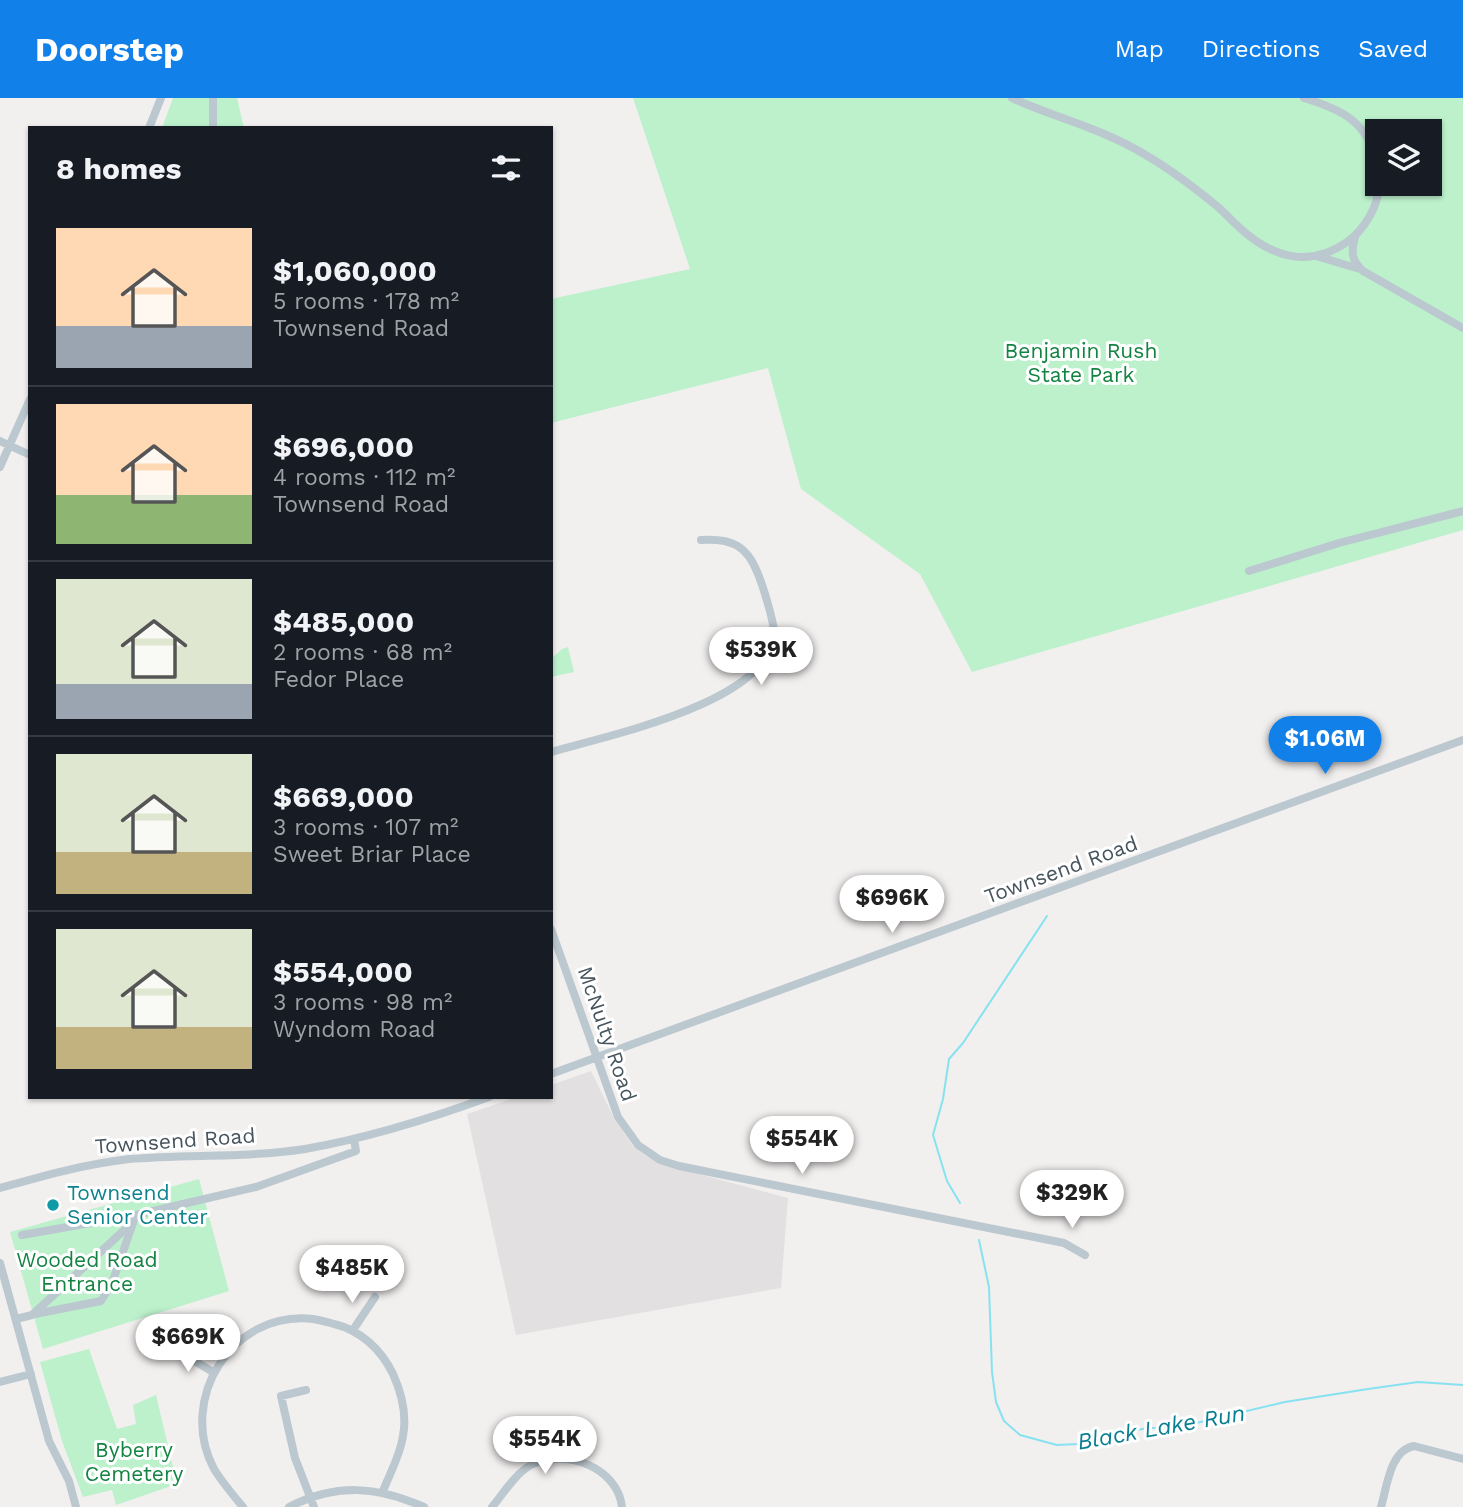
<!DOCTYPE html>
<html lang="en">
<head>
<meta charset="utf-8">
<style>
	body { margin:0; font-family:"Work Sans",sans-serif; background:#20242c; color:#f1f3f6; height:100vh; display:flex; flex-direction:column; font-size:26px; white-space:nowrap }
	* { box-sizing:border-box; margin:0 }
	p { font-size:23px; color:#9ea1a6 }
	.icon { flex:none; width:38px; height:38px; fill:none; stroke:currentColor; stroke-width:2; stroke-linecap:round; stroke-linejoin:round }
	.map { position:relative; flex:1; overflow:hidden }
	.drawer { position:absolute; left:28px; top:28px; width:525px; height:973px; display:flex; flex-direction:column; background:#171b24; border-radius:0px; box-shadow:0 2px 5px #0004 }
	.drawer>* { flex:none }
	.buttons { position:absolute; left:1365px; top:21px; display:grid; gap:14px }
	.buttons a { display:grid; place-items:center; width:77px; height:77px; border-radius:0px; background:#171b24; box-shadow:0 2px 5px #0004; font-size:35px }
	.price { position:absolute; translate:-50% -60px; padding:0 16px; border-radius:24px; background:#fff; color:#222; font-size:23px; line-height:46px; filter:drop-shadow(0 2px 4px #0008) }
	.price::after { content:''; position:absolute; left:50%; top:42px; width:21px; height:16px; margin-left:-10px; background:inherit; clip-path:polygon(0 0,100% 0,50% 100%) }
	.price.current { background:#1181e9; color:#fff }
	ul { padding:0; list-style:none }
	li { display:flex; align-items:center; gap:21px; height:175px; padding:0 28px }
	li+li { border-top:2px solid #363941 }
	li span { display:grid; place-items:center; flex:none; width:196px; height:140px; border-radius:0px; color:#555 }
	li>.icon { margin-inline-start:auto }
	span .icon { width:84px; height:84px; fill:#fffc; stroke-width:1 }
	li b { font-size:30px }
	h2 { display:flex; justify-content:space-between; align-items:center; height:84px; padding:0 28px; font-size:30px }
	header { display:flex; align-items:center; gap:42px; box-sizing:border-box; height:98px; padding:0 35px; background:#1181e9; color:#fff }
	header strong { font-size:33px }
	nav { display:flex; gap:38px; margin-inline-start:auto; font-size:24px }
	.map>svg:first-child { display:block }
</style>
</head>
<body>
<header>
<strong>Doorstep</strong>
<nav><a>Map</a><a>Directions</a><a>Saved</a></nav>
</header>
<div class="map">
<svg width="1463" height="1409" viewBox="0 0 1463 1409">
	<rect width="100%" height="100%" fill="#f2efef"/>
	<path fill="#e3e0e1" d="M591,973L615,1022L633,1048L646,1058L676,1070L788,1100L781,1190L516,1237L467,1016L517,999H551V987Z"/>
	<path fill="#bcf1cc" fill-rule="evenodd" d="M173,0H237L244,30H162Z
		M633,0H1463V432L972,574L920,476L801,391L768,270L551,325V201L690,171ZM1377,33H1430V86H1377Z
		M568,549L574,574L551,579V561L562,551Z
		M199,1081L229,1193L43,1251L10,1134Z
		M89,1251L117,1331L136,1326L133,1307L156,1297L177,1386L116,1407L112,1392L83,1399L62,1343L40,1264Z"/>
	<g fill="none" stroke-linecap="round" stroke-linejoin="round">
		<path stroke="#87e2f0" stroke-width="2" d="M960,1105L947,1083L933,1037L943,1001L949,961L963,945L1047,818
			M979,1142L989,1189L992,1274L996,1304L1004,1323L1020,1337L1057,1347L1077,1346L1142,1331L1188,1327L1285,1304L1368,1291L1418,1284L1463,1287"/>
		<path stroke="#bcc8cf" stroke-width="8" d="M213,0V30
			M1012,0C1056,20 1103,31 1144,56C1170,71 1195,90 1218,109C1226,116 1233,124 1241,131C1273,160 1310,170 1347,144C1364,132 1379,108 1379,86
			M1304,0C1343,12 1366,23 1377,64
			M149,30L161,0
			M1355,139C1351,154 1351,162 1363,173L1463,230
			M1319,159L1360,171
			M0,343L30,357
			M0,369L30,301
			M1249,473L1339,445L1463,413
			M551,654C605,638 775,604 774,533C773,521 763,488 758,476C747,447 731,440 701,442
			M551,831L618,1019L638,1047L660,1062L679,1068L1064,1145L1085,1157
			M551,976L1463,642
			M0,1090C43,1078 85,1066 129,1061C188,1056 247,1060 305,1051C368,1040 429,1021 489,999
			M22,1137L136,1117L256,1089L356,1053L354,1041
			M0,1165L49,1343L69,1383L76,1409
			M35,1216L101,1203L112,1185L133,1125
			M16,1221L32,1217L133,1124L136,1117
			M353,1232L375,1199
			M178,1253L213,1274
			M0,1284L31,1276
			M306,1292L281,1298L295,1360L314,1409
			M243,1409C233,1397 222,1384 214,1371C177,1301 232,1212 313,1221C320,1222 327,1224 334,1226C360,1232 381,1251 393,1276C402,1296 407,1317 403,1338C400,1358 390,1375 383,1393
			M289,1409C336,1385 377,1388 424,1409
			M492,1409C504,1395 516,1374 533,1366C566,1350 618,1370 622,1409
			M1381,1409C1387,1389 1390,1352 1414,1348L1463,1361"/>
	</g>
	<circle fill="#0f9aa8" stroke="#fff" stroke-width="2.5" cx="53" cy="1107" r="7"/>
	<g text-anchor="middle" stroke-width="6" stroke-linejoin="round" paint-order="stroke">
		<g font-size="21" fill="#138342" stroke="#fff">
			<text x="1081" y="260">Benjamin Rush<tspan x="1081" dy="24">State Park</tspan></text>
			<text x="87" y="1169">Wooded Road<tspan x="87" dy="24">Entrance</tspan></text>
			<text x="134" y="1359">Byberry<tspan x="134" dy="24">Cemetery</tspan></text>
		</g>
		<g font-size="21" fill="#46545d" stroke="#fff">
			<text transform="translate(1061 772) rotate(-20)" y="7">Townsend Road</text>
			<text transform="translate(607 936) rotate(71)" y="7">McNulty Road</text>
			<text transform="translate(175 1043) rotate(-4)" y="7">Townsend Road</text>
		</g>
		<g font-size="21" fill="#0d838f" stroke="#fff" text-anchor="start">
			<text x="67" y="1102">Townsend<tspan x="67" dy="24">Senior Center</tspan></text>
		</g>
		<g font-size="23" font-style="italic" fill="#087f91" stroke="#fff">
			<text transform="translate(1161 1329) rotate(-10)" y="8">Black Lake Run</text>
		</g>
	</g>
</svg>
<div class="buttons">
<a><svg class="icon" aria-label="layers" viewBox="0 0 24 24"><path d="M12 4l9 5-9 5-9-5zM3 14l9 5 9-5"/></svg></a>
</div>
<b class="price" style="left:761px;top:589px">$539K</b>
<b class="price current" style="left:1325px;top:678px">$1.06M</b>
<b class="price" style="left:892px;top:837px">$696K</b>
<b class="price" style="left:802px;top:1078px">$554K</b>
<b class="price" style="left:1072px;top:1132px">$329K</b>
<b class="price" style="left:352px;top:1207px">$485K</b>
<b class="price" style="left:188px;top:1276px">$669K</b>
<b class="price" style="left:545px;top:1378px">$554K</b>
<section class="drawer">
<h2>8 homes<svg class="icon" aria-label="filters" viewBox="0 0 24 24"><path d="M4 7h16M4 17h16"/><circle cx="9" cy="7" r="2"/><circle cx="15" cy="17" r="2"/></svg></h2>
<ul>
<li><span style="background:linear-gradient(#ffd9b3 70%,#9aa5b1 0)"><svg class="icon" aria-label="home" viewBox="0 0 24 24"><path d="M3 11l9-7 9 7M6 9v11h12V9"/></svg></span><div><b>$1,060,000</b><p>5 rooms · 178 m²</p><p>Townsend Road</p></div></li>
<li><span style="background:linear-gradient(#ffd9b3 65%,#8fb573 0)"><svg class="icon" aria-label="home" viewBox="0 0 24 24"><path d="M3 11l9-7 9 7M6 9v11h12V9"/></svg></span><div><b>$696,000</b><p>4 rooms · 112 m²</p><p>Townsend Road</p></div></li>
<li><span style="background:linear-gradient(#dfe7d0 75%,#9aa5b1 0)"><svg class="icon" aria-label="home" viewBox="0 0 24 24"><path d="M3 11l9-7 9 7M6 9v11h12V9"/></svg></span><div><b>$485,000</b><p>2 rooms · 68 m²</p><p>Fedor Place</p></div></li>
<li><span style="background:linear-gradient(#dfe7d0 70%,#c2b280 0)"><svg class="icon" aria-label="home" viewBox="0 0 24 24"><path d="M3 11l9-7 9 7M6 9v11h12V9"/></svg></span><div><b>$669,000</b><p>3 rooms · 107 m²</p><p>Sweet Briar Place</p></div></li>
<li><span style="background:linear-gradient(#dfe7d0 70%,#c2b280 0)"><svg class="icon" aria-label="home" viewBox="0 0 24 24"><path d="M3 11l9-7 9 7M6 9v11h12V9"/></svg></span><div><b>$554,000</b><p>3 rooms · 98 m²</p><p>Wyndom Road</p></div></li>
</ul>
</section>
</div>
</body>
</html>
